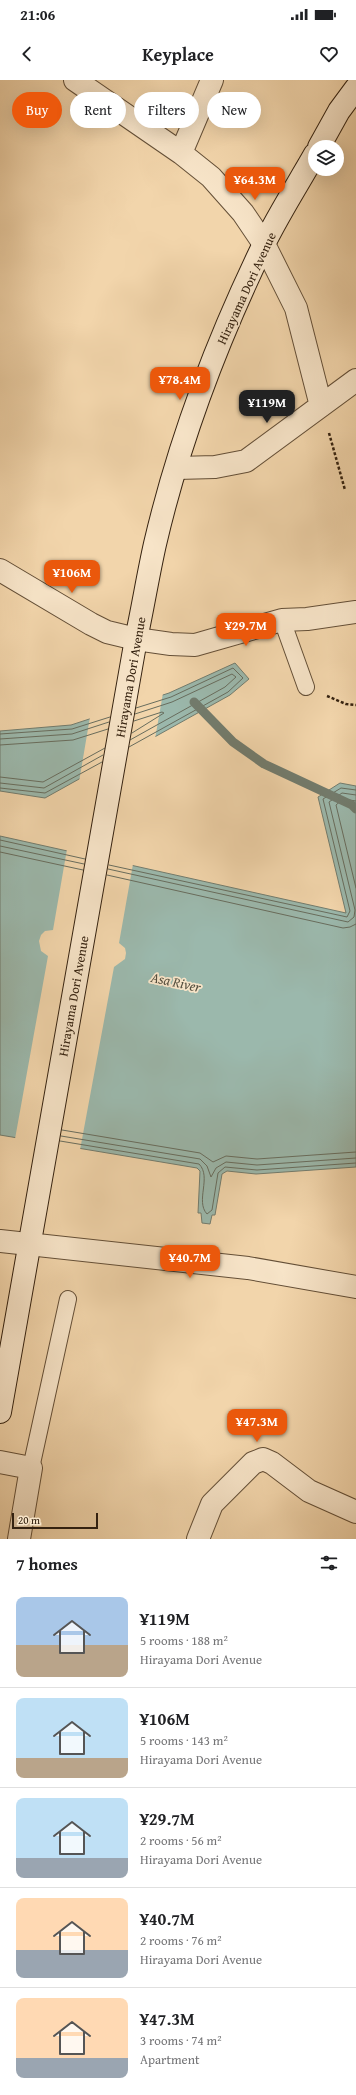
<!DOCTYPE html>
<html lang="en">
<head>
<meta charset="utf-8">
<style>
	body { margin:0; font-family:"Gentium Book Plus",serif; background:#f2f2f2; color:#202124; height:100vh; display:flex; flex-direction:column; font-size:15px; white-space:nowrap }
	* { box-sizing:border-box; margin:0 }
	p { font-size:13px; color:#757577 }
	.icon { flex:none; width:22px; height:22px; fill:none; stroke:currentColor; stroke-width:2; stroke-linecap:round; stroke-linejoin:round }
	.map { position:relative; height:1459px; overflow:hidden }
	.drawer { display:flex; flex-direction:column; background:#fff; flex:1 }
	.drawer>* { flex:none }
	.hud { position:absolute; left:12px; top:12px; width:332px; height:36px; display:flex; gap:8px }
	.controls { position:absolute; left:308px; top:60px; display:grid; gap:8px }
	.controls a { display:grid; place-items:center; width:36px; height:36px; border-radius:50%; background:#fff; box-shadow:0 4px 16px #0002; font-size:20px }
	.scale { position:absolute; left:12px; bottom:10px; width:86px; box-sizing:border-box; padding-left:4px; border:2px solid #352210; border-top:0; font-size:11px; line-height:14px; white-space:nowrap; color:#352210; -webkit-text-stroke:3px #f7e4c8; paint-order:stroke }
	.price { position:absolute; translate:-50% -34px; padding:0 9px; border-radius:8px; background:#ea580c; color:#fff; font-size:13px; line-height:26px; filter:drop-shadow(0 1px 2px #0008) }
	.price::after { content:''; position:absolute; left:50%; top:24px; width:12px; height:9px; margin-left:-6px; background:inherit; clip-path:polygon(0 0,100% 0,50% 100%) }
	.price.selected { background:#222; color:#fff }
	ul { padding:0; list-style:none }
	li { display:flex; align-items:center; gap:12px; height:100px; padding:0 16px }
	li+li { border-top:1px solid #e0e0e0 }
	li span { display:grid; place-items:center; flex:none; width:112px; height:80px; border-radius:8px; color:#555 }
	li>.icon { margin-inline-start:auto }
	span .icon { width:48px; height:48px; fill:#fffc; stroke-width:1 }
	li b { font-size:17px }
	h2 { display:flex; justify-content:space-between; align-items:center; height:48px; padding:0 16px; font-size:17px }
	.tag { padding:0 14px; border-radius:18px; background:#fff; box-shadow:0 4px 16px #0002; font-size:14px; line-height:36px }
	.tag.selected { background:#ea580c; color:#fff }
	.status { display:flex; justify-content:space-between; align-items:center; height:28px; padding:0 20px; background:#fff; direction:ltr }
	.status svg { height:11px; fill:currentColor }
	header { display:flex; justify-content:space-between; align-items:center; height:52px; padding:0 16px; background:#fff; font-size:18px; font-weight:700 }
	.map>svg:first-child { display:block }
</style>
</head>
<body>
<div class="status"><b>21:06</b><svg viewBox="0 0 49 12"><path d="M0 12V9h3v3zM5 12V6h3v6zM10 12V3h3v9zM15 12V0h3v12zM26 1h20v11H26zM47 4h2v5h-2z"/></svg></div>
<header><svg class="icon" aria-label="back" viewBox="0 0 24 24"><path d="M15 5l-7 7 7 7"/></svg>Keyplace<svg class="icon" aria-label="heart" viewBox="0 0 24 24"><path d="M12 20l-8-8c-3-5 5-10 8-4 3-6 11-1 8 4z"/></svg></header>
<div class="map">
<svg width="356" height="1459" viewBox="0 0 356 1459">
	<rect width="100%" height="100%" fill="#f2d5ab"/>
	<filter id="stains"><feTurbulence type="fractalNoise" baseFrequency=".005" numOctaves="4"/><feColorMatrix values="0 0 0 0 .2 0 0 0 0 .09 0 0 0 0 .02 0 0 0 .5 -.17"/></filter>
	<radialGradient id="worn" r=".72"><stop offset=".6" stop-color="#630" stop-opacity="0"/><stop offset="1" stop-color="#630" stop-opacity=".3"/></radialGradient>
	<path fill="#9bb8ac" stroke="#727c6e" d="M235,583L249,599L230,615L45,718L0,711V651L71,645L169,613Z
		M340,703L356,706V1087L256,1094L227,1091L222,1094L215,1135H212L210,1144L202,1143L201,1133H198L200,1091L197,1088L0,1055V756L346,833L318,717Z"/>
	<path fill="#f2d5ab" d="M163,613L155,659L79,702L90,637Z
		M67,769L133,784L119,863L125,868L126,873L125,879L114,887L80,1070L15,1059L48,876L41,871L39,861L41,855L45,851L53,850Z"/>
	<g fill="none" stroke-linecap="round" stroke-linejoin="round">
		<path stroke="#686d5e" stroke-width="1" d="M132,653L164,633L162,632L134,641
			M0,654L72,649L110,637
			M0,659L72,654L109,642
			M130,660L225,607L236,597L232,594L172,622L135,634
			M0,665L73,660L108,649
			M129,667L228,612L243,598L233,588L171,617L136,628
			M0,697L43,702L105,668
			M0,703L44,708L103,675
			M0,708L45,713L102,682
			M356,721L343,719L336,725L356,808
			M0,760L85,779
			M0,766L84,784
			M0,772L83,790
			M109,785L347,837L350,831L323,719L341,708L356,710
			M108,789L348,842L354,837L355,830L329,722L342,713L356,715
			M107,795L343,848L350,847L356,844
			M62,1050L200,1073L213,1082L226,1076L257,1079L356,1072
			M61,1056L200,1079L207,1086L211,1097L216,1088L226,1082L257,1085L356,1078
			M60,1061L199,1084C212,1097 195,1121 207,1134L212,1130L218,1093L225,1087L257,1090L356,1083"/>
		<path stroke="#727c6e" stroke-width="9" d="M194,622L233,662L264,684L352,725L356,729"/>
		<defs>
			<path id="service" d="M282,540L306,607
				M31,1388L68,1219"/>
			<path id="minor" d="M75,0L181,73L211,97L243,133L264,164L296,228L321,326
				M181,73L212,0
				M177,388L215,387L246,381L356,300
				M0,490L91,544L107,552L136,559
				M0,1161L248,1188L356,1207
				M0,1382L31,1388L19,1459
				M198,1459L212,1424L253,1383L263,1379L272,1383L309,1411L356,1432"/>
			<path id="tertiary" d="M136,559L171,564L195,565L282,540L307,539L356,532"/>
			<path id="secondary" d="M319,67L339,31L356,8
				M0,1332L136,559C143,527 148,495 155,464C179,361 217,261 263,166C278,135 298,104 315,74"/>
		</defs>
		<use href="#service" stroke="#644f37" stroke-width="18"/>
		<use href="#minor" stroke="#644f37" stroke-width="24"/>
		<use href="#tertiary" stroke="#644f37" stroke-width="24"/>
		<use href="#secondary" stroke="#352210" stroke-width="24"/>
		<path stroke="#352210" stroke-width="2.5" stroke-dasharray="3 2" stroke-linecap="butt" d="M329,353L345,410
			M327,616L346,624L356,625"/>
		<use href="#service" stroke="#f7e4c8" stroke-width="16"/>
		<use href="#minor" stroke="#f7e4c8" stroke-width="22"/>
		<use href="#tertiary" stroke="#f7e4c8" stroke-width="22"/>
		<use href="#secondary" stroke="#f7e4c8" stroke-width="22"/>
	</g>
	<g text-anchor="middle" stroke-width="3.5" stroke-linejoin="round" paint-order="stroke">
		<g font-size="13" fill="#352210" stroke="#f7e4c8">
			<text transform="translate(246 208) rotate(-65)" y="5">Hirayama Dori Avenue</text>
			<text transform="translate(130 597) rotate(-80)" y="5">Hirayama Dori Avenue</text>
			<text transform="translate(73 916) rotate(-80)" y="5">Hirayama Dori Avenue</text>
		</g>
		<g font-size="14" font-style="italic" fill="#544f3f" stroke="#f7e4c8">
			<text transform="translate(176 902) rotate(12)" y="5">Asa River</text>
		</g>
	</g>
	<rect width="100%" height="100%" filter="url(#stains)"/>
	<rect width="100%" height="100%" fill="url(#worn)"/>
</svg>
<div class="controls">
<a><svg class="icon" aria-label="layers" viewBox="0 0 24 24"><path d="M12 4l9 5-9 5-9-5zM3 14l9 5 9-5"/></svg></a>
</div>
<div class="scale">20 m</div>
<b class="price" style="left:255px;top:121px">¥64.3M</b>
<b class="price" style="left:180px;top:321px">¥78.4M</b>
<b class="price selected" style="left:267px;top:344px">¥119M</b>
<b class="price" style="left:72px;top:514px">¥106M</b>
<b class="price" style="left:246px;top:567px">¥29.7M</b>
<b class="price" style="left:190px;top:1199px">¥40.7M</b>
<b class="price" style="left:257px;top:1363px">¥47.3M</b>
<div class="hud">
<a class="tag selected">Buy</a>
<a class="tag">Rent</a>
<a class="tag">Filters</a>
<a class="tag">New</a>
</div>
</div>
<section class="drawer">
<h2>7 homes<svg class="icon" aria-label="filters" viewBox="0 0 24 24"><path d="M4 7h16M4 17h16"/><circle cx="9" cy="7" r="2"/><circle cx="15" cy="17" r="2"/></svg></h2>
<ul>
<li><span style="background:linear-gradient(#a9c7e8 60%,#b9a48a 0)"><svg class="icon" aria-label="home" viewBox="0 0 24 24"><path d="M3 11l9-7 9 7M6 9v11h12V9"/></svg></span><div><b>¥119M</b><p>5 rooms · 188 m²</p><p>Hirayama Dori Avenue</p></div></li>
<li><span style="background:linear-gradient(#bfe0f5 75%,#b9a48a 0)"><svg class="icon" aria-label="home" viewBox="0 0 24 24"><path d="M3 11l9-7 9 7M6 9v11h12V9"/></svg></span><div><b>¥106M</b><p>5 rooms · 143 m²</p><p>Hirayama Dori Avenue</p></div></li>
<li><span style="background:linear-gradient(#bfe0f5 75%,#9aa5b1 0)"><svg class="icon" aria-label="home" viewBox="0 0 24 24"><path d="M3 11l9-7 9 7M6 9v11h12V9"/></svg></span><div><b>¥29.7M</b><p>2 rooms · 56 m²</p><p>Hirayama Dori Avenue</p></div></li>
<li><span style="background:linear-gradient(#ffd9b3 65%,#9aa5b1 0)"><svg class="icon" aria-label="home" viewBox="0 0 24 24"><path d="M3 11l9-7 9 7M6 9v11h12V9"/></svg></span><div><b>¥40.7M</b><p>2 rooms · 76 m²</p><p>Hirayama Dori Avenue</p></div></li>
<li><span style="background:linear-gradient(#ffd9b3 75%,#9aa5b1 0)"><svg class="icon" aria-label="home" viewBox="0 0 24 24"><path d="M3 11l9-7 9 7M6 9v11h12V9"/></svg></span><div><b>¥47.3M</b><p>3 rooms · 74 m²</p><p>Apartment</p></div></li>
</ul>
</section>
</body>
</html>
